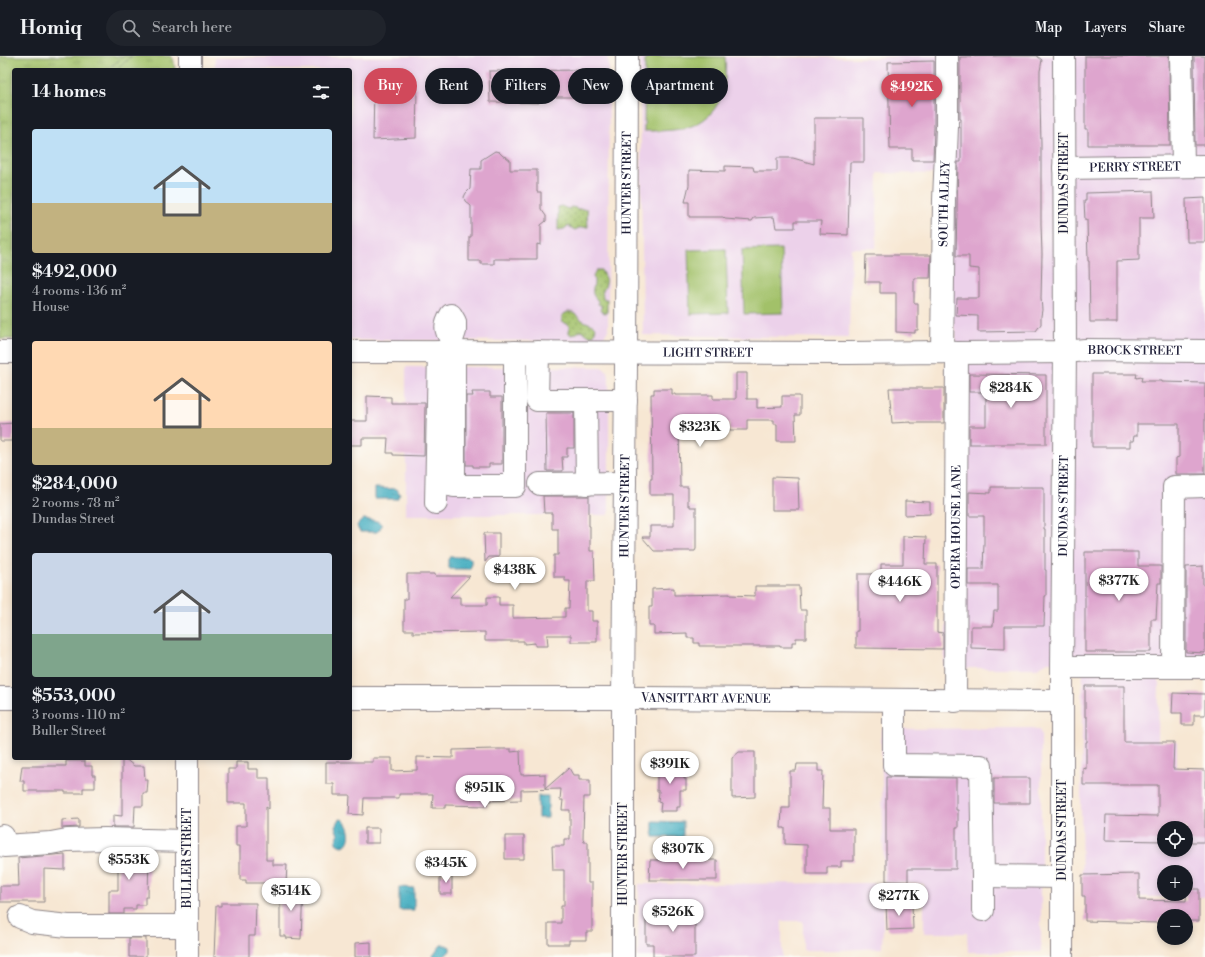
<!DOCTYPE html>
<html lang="en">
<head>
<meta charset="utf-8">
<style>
	body { margin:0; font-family:"Libre Bodoni",serif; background:#20242c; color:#f1f3f6; height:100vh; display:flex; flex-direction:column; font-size:15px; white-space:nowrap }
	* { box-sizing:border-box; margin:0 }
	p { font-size:13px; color:#9ea1a6 }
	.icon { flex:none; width:22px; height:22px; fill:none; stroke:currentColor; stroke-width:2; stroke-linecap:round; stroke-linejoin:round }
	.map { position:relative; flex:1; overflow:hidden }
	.side { position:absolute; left:12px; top:12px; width:340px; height:692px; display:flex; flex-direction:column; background:#171b24; border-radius:4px; box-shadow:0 2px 6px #0003 }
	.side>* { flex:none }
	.guide { position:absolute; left:364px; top:12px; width:380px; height:36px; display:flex; gap:8px }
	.fabs { position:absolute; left:1157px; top:765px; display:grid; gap:8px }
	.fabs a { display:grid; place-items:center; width:36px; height:36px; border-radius:50%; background:#171b24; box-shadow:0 2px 6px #0003; font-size:20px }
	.price { position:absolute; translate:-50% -34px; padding:0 9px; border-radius:14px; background:#fff; color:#222; font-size:13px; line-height:26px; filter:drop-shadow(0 1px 2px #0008) }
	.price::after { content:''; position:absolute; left:50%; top:24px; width:12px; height:9px; margin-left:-6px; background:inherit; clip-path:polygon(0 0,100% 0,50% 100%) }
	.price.current { background:#d1495b; color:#fff }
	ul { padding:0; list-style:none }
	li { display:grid; align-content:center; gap:8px; height:212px; padding:0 20px }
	li span { display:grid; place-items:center; height:124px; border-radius:4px; color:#555 }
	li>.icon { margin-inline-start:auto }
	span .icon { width:72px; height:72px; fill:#fffc; stroke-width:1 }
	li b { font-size:17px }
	h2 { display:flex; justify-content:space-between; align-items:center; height:48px; padding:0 20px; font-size:17px }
	.tag { padding:0 14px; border-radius:18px; background:#171b24; box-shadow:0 2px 6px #0003; font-size:14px; line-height:36px }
	.tag.current { background:#d1495b; color:#fff }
	header { display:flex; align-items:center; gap:24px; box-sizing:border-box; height:56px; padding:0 20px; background:#171b24; border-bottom:1px solid #363941 }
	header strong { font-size:19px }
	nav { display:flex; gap:22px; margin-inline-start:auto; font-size:14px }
	.search { width:280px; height:36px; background:#20242c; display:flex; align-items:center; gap:10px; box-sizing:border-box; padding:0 14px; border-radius:22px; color:#9ea1a6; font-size:15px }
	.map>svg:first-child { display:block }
</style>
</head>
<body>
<header>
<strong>Homiq</strong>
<div class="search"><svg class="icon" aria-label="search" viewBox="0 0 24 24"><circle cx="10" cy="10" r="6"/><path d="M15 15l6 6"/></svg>Search here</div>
<nav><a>Map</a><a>Layers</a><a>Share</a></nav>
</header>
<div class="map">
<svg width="1205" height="901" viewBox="0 0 1205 901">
	<defs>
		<pattern id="park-tufts" width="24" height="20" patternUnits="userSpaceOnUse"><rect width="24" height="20" fill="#a2c169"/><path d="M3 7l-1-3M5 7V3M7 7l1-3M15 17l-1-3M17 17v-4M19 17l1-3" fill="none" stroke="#849c58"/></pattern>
		<pattern id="garden-dots" width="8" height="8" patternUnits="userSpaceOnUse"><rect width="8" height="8" fill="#a2c169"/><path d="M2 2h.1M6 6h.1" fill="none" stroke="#849c58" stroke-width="1.8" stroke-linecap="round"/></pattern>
		<pattern id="water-ripples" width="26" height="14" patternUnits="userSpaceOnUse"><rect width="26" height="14" fill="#3eaabe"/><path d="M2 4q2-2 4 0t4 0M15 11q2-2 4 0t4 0" fill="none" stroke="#348a9c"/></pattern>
	</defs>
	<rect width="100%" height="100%" fill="#fdfcf7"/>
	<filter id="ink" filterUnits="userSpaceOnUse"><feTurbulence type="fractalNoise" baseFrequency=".025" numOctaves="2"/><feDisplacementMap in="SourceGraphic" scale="8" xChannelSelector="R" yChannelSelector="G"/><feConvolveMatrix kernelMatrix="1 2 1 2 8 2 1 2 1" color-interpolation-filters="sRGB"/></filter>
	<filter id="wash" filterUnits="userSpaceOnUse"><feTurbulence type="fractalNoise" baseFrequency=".012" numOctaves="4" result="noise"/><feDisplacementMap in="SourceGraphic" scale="16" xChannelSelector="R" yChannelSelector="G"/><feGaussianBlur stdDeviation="0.9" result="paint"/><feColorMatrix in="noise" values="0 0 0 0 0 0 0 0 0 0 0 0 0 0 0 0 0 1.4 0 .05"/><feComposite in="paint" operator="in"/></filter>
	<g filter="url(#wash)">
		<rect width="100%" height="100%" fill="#f7e7d3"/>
		<path fill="#ecd1ea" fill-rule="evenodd" d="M476,0H607L609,8L608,274L605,279L600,284L592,285L350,284V14H215V2Z
			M640,0L873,2L901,0H1205V624H1159L1158,683V685L1177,686V712L1205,713V841H1082L1081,737L1083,605L1048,606L1037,612H944L951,462L956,278L945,239V118L878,117L876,192H851L849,282L643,279ZM1164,772H1186V794H1164ZM1164,816H1186V838H1164Z
			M406,311H601L606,314L608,316L609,321V459H406Z
			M1033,672L1039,674L1041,678V896H968L967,877H924V828L885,827L882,892L839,894H803V865H782V901H638L639,828L884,827L881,673Z"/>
		<path fill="#a2c169" stroke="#627252" d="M648,0L725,1C728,35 718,66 681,73C669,75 656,75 644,75L645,4Z
			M726,193L728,257L690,258L688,194Z
			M781,193L783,257L744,258L742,194Z"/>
		<path fill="url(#park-tufts)" stroke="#627252" d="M0,0H170C175,2 174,9 175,14H14V283H0Z"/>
		<path fill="url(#garden-dots)" stroke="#627252" d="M124,0H132L115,14H106Z
			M561,150L568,153L571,151L576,152L578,153H587L588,171L579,172L575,174L568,170L564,173L558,174C558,171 558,154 558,151Z
			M596,214H601C603,218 606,223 606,227C605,234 600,235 604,243H607V256L605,257L601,255V249L598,248V245C587,234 597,232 593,220Z
			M568,256C575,256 576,260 582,264C588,268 591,266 596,272L594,279L589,280L582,274L575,278L571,279L569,277V270L568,268L562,266V259Z"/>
		<path fill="url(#water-ripples)" stroke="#30667c" d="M375,432L397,433L400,438L397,443H375Z
			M363,463C370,464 390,464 377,476H360L358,473L357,469Z
			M450,501H469L471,503V511L469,513H450L448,511V503Z
			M538,740H548V762H538Z
			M342,763C356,775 348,798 336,787V784L338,779L335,770L338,764Z
			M653,765L683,766V781H653Z
			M399,831L414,832V854H399Z
			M441,889H446L450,891V895L444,901H432Z"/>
		<g id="blocks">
			<path fill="#dea5ce" d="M1000,0H1037L1042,4L1040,15V44L1041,89V168L1042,198L1041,242L1042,254L1041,260V268L1036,275L978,276V260L956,259L957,242H979V213L969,212V200H956L958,106H961V63H960V1Z
				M1085,0H1169L1170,89H1088V73H1085Z
				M1194,0H1205V89H1195Z
				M934,5V71L933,104H912V93H890L888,6Z
				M583,14V41H539V47L490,46L489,15Z
				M374,31L417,32L416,82L373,84Z
				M814,62H864V106H850L848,179L820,178L821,165H795V172H776L774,161L754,162L752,165L725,163L723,161H689V146H685L689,129V114L725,115V110L753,111L754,115H777V102H793L814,108Z
				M495,95L499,96L503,100L506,101L510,104V114H537V136H541V153L546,160V165L541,169V189L537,188V203H494V208H481V205H469V181H471V150L465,145L464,141L466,137L470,133L471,113H481V104Z
				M1153,135L1154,162H1139V204L1117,205V266H1090L1089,205H1088L1087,164H1085L1084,145H1086V137Z
				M1205,142V186H1187L1186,143Z
				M866,199H931L930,222H914V247H918V274H915V277L896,276V237H880V226H865Z
				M736,317H747V343H757V352L782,351V340H800V359H795L796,385H777V368H774V364H747V374H729V367H679L680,431H688V449H690V451H696V493L695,495H654L642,481H650V470H674V439H650V423H652L651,338H654V333H672V338H675V339H713V343H736Z
				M969,318L1046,319V388H969V370H986V336H969Z
				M1092,318H1137L1136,322L1142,321L1141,325H1162V326L1205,327V418H1176V402L1179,401V368H1137V380H1134L1133,385H1130V391H1092Z
				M889,332H944V367H911V366L892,367Z
				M472,336H490V341H502V408H489V411H473V409H466V340H473Z
				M367,340L391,341V347H425L424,400L393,399V397H387L388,382H362V389H350V365H367Z
				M546,357H574V392H567V401H562L563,415H547Z
				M14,367V380L13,381V385H0V368Z
				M772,421L798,422L799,454H772Z
				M991,431H1044V473H1045V514H1046V540H1045L1044,570H1005V593L971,592V570H993L994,555H998V529H968V513H983L984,487V460H969V436L991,437Z
				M543,440H589V470H590V495H594L595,525H587V555H592V565H597V586H571V579H547L548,590H535V587L524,588V585H485V576L413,577V574H404V543H407V518H435V520H470L450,541H460V549H487V541H499V549H513V562L565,561V552H569L570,525H565V521H554V499H558V473H552V457H544Z
				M905,445L930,446V458L905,459Z
				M484,477H499V501H489L485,506Z
				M903,480L926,481L925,508H937V576L943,577V593L856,592V575H858V518H881V508H903Z
				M1085,496H1138V510H1161V527H1158L1156,563H1151V596H1085Z
				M1203,510V529H1205V597L1186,596V511Z
				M755,530H799L800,554H806V582H796V586H792V591H780V590H699V587H694V582H687V577L654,578V570H649V551H652V533L674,532V539L730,538V539L755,540Z
				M1085,630H1124V686H1174L1173,713L1205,714V786H1186V772H1164V785L1105,784L1106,759L1158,760V729H1083V712L1086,713V686H1087V661H1085Z
				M1173,637L1205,638V659H1194V669H1182V657H1172Z
				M495,693H511V696L520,695L521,719L545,718V733L569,712L573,719H579V724H590V741H584L583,783L584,786H588V827H592V876H586V884H569V888H548V867H561V850H564V814H553L552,790H564V783H570V754H562L563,744H560L561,733L521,734V744L487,745V750L445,749V752H432L433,738H399V742H364L363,759L349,758L350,739H334V728H326V706H373V702H392V715L417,714V701L453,702V694Z
				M739,696H755V741L732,742V702Z
				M122,702H124L134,710H144L145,724H148L147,737H143V750H135L134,771H113V759L122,760Z
				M66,705H85V710H92V719H95V732H83V737H65V735H24V725H20L22,710H66Z
				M236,706H248V713H258V722H269V753L266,751V804H273V809H287L286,827H246V824H240V790H236V770H246V747H228V713H236Z
				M657,706L681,707V712H684V723H686V734H680V751H677V755H660L661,747L658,746L659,735H657Z
				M797,708H818V715H823L822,752H830V773H854V805H841V811H827V818H807V789L785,788V772H781L782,752H790V715H796Z
				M886,721L956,722V754H958V772H956V813H908V826L886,825Z
				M994,722H1030V747H994Z
				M79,763V771L62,772V764Z
				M365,772H379V787H365Z
				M505,780H524V803H505Z
				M110,796L149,797L148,841H145V849H136V853H124V858H109V834H118V809H110Z
				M65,798V814L44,813V846H0V830H19L18,802Z
				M650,804H717V824H649Z
				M440,818H452V838H440Z
				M1139,818V844L1186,845L1187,833H1199V865H1186V860H1164V863H1159V867L1085,865V840H1082V819Z
				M280,830L303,831L301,883L286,882V880H280Z
				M221,847H256L255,880H249V901H214L216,850H221Z
				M886,848H912L913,873L887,874Z
				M662,850H695V901H653V888H646V863H662Z
				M129,882H146V901H129Z
				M371,886V901H355V887Z"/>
		</g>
	</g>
	<g filter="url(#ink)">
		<use href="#blocks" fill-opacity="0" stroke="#8c8487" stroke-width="1"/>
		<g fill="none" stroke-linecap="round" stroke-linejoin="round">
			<defs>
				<g id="minor">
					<path d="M190,0V14"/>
					<path d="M1181,0L1183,110"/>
					<path id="s1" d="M1064,112L1205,110"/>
					<path d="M452,284C444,274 445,269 451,259L455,266V275L452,284L454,296V430H515V296"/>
					<path d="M0,296H14"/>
					<path id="s2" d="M350,296L848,297L942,296L957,297L1065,296L1085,294L1205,295"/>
					<path d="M538,296L537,344H586"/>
					<path id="s3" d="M942,296L944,144L947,71V0"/>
					<path d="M540,428L625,427"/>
					<path d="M587,428L586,344H626"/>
					<path d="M436,447L439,296"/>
					<path d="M1062,611H1205"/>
					<path d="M1173,611L1174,431L1205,430"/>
					<path d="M894,645V709L981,710L983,820L1062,821"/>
					<path id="s4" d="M955,645L957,297"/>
					<path d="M187,702V901"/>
					<path d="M3,780L4,790L51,787L67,784L105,783L187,785"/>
					<path d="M983,854V820"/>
					<path d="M20,861L32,866L68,870H187"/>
					<path id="s5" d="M623,901V642L626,312L627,0"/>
				</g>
				<g id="major">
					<path d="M0,642H14"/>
					<path id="s6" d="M350,642H645L1062,645"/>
					<path id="s7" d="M1062,901V611L1065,296L1064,0"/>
				</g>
			</defs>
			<use href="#minor" stroke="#8c8487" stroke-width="24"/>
			<use href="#major" stroke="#8c8487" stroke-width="24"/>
			<use href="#minor" stroke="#fff" stroke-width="22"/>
			<use href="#major" stroke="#fff" stroke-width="22"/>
		</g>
	</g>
	<g text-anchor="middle" stroke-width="3" stroke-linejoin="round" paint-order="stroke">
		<g font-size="12" fill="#22223b" stroke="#fdfcf7">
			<text dy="4" stroke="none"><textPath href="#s1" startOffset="71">PERRY STREET</textPath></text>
			<text dy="4" stroke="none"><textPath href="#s5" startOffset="774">HUNTER STREET</textPath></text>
			<text transform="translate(1064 127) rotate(-90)" y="4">DUNDAS STREET</text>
			<text dy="4" stroke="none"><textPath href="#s3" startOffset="148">SOUTH ALLEY</textPath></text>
			<text dy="4" stroke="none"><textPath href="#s2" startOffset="785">BROCK STREET</textPath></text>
			<text dy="4" stroke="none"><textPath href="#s2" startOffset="358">LIGHT STREET</textPath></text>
			<text dy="4" stroke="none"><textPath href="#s5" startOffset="451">HUNTER STREET</textPath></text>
			<text dy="4" stroke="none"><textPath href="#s7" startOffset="451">DUNDAS STREET</textPath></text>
			<text dy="4" stroke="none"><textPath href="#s4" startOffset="174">OPERA HOUSE LANE</textPath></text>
			<text dy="4" stroke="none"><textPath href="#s6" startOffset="356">VANSITTART AVENUE</textPath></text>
			<text transform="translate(1062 774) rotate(-90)" y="4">DUNDAS STREET</text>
			<text transform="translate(623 798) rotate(-90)" y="4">HUNTER STREET</text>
			<text transform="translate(187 802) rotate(-90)" y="4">BULLER STREET</text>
		</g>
	</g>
</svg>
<div class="fabs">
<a><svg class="icon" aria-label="locate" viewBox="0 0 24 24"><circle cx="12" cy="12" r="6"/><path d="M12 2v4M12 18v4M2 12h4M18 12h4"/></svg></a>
<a>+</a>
<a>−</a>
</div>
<b class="price current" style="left:912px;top:52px">$492K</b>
<b class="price" style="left:1011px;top:353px">$284K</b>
<b class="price" style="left:700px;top:392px">$323K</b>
<b class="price" style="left:515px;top:535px">$438K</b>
<b class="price" style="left:1119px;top:546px">$377K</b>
<b class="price" style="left:900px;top:547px">$446K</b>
<b class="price" style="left:670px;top:729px">$391K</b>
<b class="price" style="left:485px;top:753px">$951K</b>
<b class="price" style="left:683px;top:814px">$307K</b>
<b class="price" style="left:129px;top:825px">$553K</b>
<b class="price" style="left:446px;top:828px">$345K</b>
<b class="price" style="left:291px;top:856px">$514K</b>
<b class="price" style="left:899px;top:861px">$277K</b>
<b class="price" style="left:673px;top:877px">$526K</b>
<div class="guide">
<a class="tag current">Buy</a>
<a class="tag">Rent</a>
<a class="tag">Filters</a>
<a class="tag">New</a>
<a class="tag">Apartment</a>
</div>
<section class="side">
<h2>14 homes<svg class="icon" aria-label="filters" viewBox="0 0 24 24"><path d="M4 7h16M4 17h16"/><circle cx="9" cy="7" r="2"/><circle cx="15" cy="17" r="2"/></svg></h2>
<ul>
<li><span style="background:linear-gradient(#bfe0f5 60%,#c2b280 0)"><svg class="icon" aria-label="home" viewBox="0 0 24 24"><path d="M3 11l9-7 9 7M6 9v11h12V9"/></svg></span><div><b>$492,000</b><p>4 rooms · 136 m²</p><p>House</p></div></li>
<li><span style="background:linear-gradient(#ffd9b3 70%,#c2b280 0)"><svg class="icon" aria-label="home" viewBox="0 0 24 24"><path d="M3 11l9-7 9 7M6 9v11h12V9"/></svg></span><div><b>$284,000</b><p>2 rooms · 78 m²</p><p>Dundas Street</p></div></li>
<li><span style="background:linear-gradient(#c9d6e8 65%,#7fa58c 0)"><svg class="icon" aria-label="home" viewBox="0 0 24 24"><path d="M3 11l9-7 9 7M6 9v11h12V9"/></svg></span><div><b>$553,000</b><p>3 rooms · 110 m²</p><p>Buller Street</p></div></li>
</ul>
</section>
</div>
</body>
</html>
